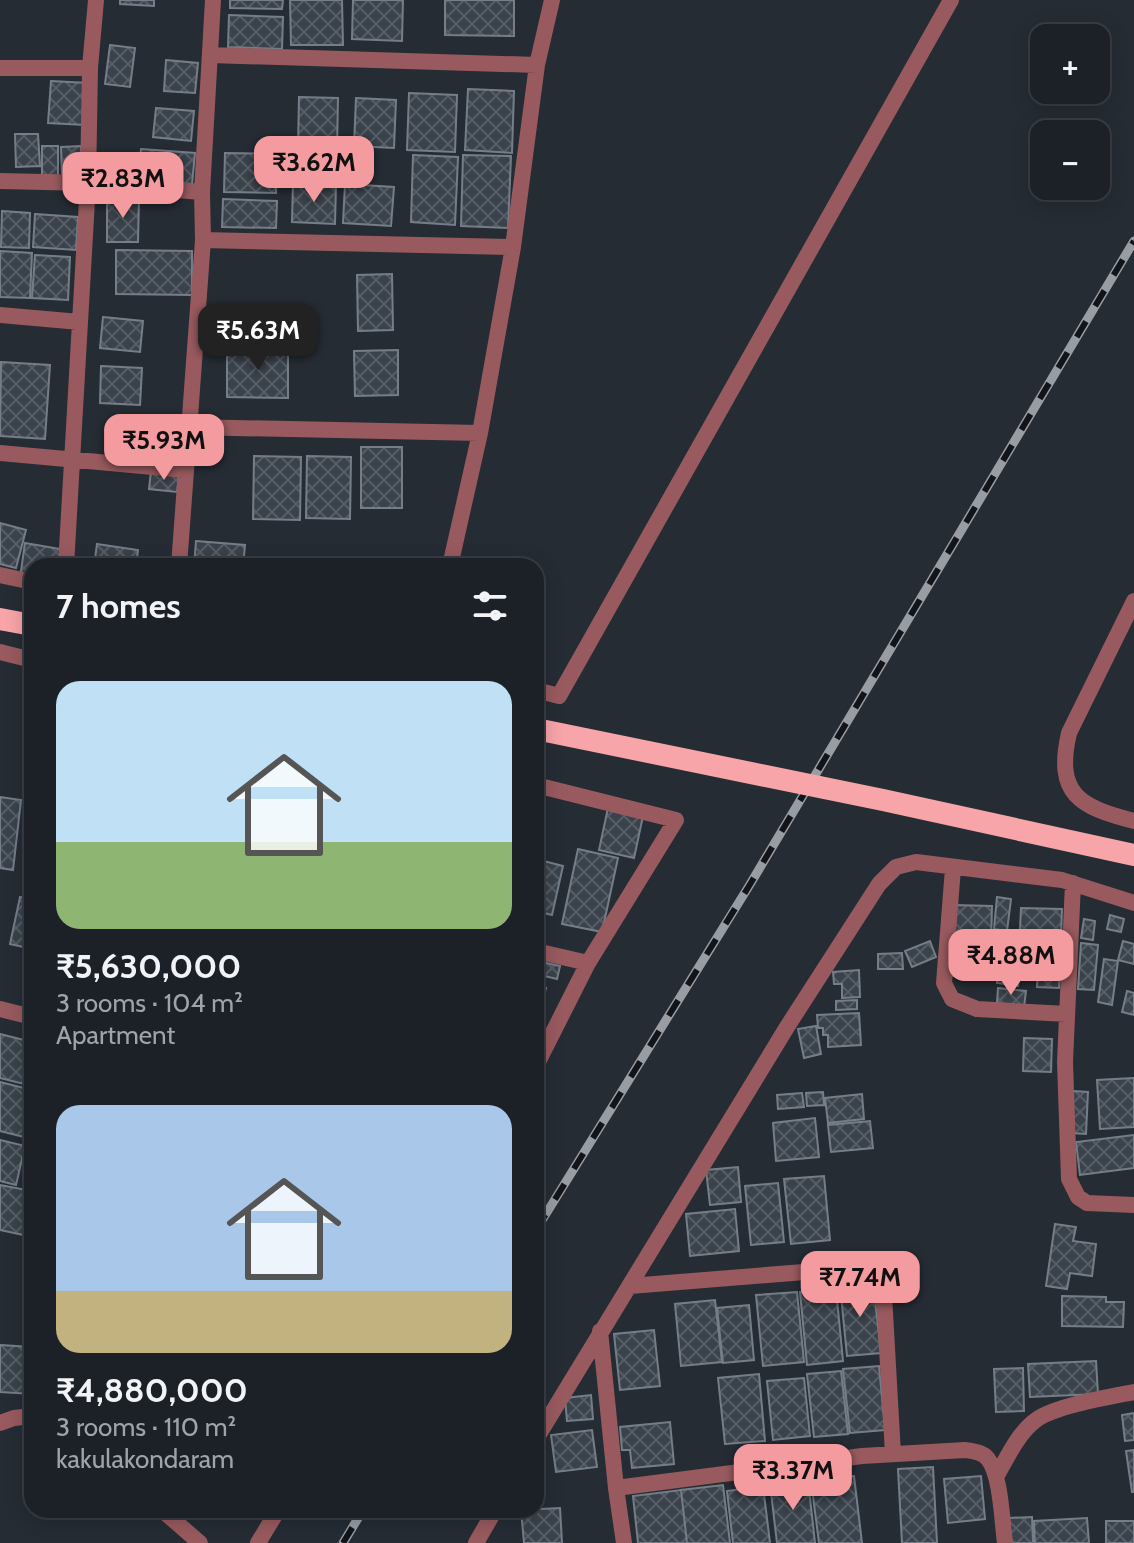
<!DOCTYPE html>
<html lang="en">
<head>
<meta charset="utf-8">
<style>
	body { margin:0; font-family:Cabin,sans-serif; background:#292e33; color:#f1f3f6; height:100vh; display:flex; flex-direction:column; font-size:30px; white-space:nowrap }
	* { box-sizing:border-box; margin:0 }
	p { font-size:26px; color:#a0a3a7 }
	.icon { flex:none; width:44px; height:44px; fill:none; stroke:currentColor; stroke-width:2; stroke-linecap:round; stroke-linejoin:round }
	.map { position:relative; flex:1; overflow:hidden }
	.panel { position:absolute; left:24px; top:558px; width:520px; height:960px; display:flex; flex-direction:column; background:#1c2127; border-radius:24px; box-shadow:0 4px 20px #0003,0 0 0 2px #3a3e44 }
	.panel>* { flex:none }
	.tools { position:absolute; left:1030px; top:24px; display:grid; gap:16px }
	.tools a { display:grid; place-items:center; width:80px; height:80px; border-radius:16px; background:#1c2127; box-shadow:0 4px 20px #0003,0 0 0 2px #3a3e44; font-size:40px }
	.price { position:absolute; translate:-50% -68px; padding:0 18px; border-radius:16px; background:#f49b9f; color:#111; font-size:26px; line-height:52px; filter:drop-shadow(0 2px 4px #0008) }
	.price::after { content:''; position:absolute; left:50%; top:48px; width:24px; height:18px; margin-left:-12px; background:inherit; clip-path:polygon(0 0,100% 0,50% 100%) }
	.price.on { background:#222; color:#fff }
	ul { padding:0; list-style:none }
	li { display:grid; align-content:center; gap:16px; height:424px; padding:0 32px }
	li span { display:grid; place-items:center; height:248px; border-radius:24px; color:#555 }
	li>.icon { margin-inline-start:auto }
	span .icon { width:144px; height:144px; fill:#fffc; stroke-width:1 }
	li b { font-size:34px }
	h2 { display:flex; justify-content:space-between; align-items:center; height:96px; padding:0 32px; font-size:34px }
	.map>svg:first-child { display:block }
</style>
</head>
<body>
<div class="map">
<svg width="1134" height="1543" viewBox="0 0 1134 1543">
	<defs>
		<pattern id="building-cross-hatch" width="8" height="8" patternUnits="userSpaceOnUse" patternTransform="scale(2)"><rect width="8" height="8" fill="#3a424b"/><path d="M0 0l8 8M0 8l8-8" fill="none" stroke="#565d65"/></pattern>
	</defs>
	<rect width="100%" height="100%" fill="#252c34"/>
	<path fill="url(#building-cross-hatch)" stroke="#757e88" stroke-width="2" d="M120,0H154V6L120,4Z
		M230,0H283L282,9L230,8Z
		M290,0H342L343,45H291Z
		M353,0H403L402,41L352,39Z
		M445,0H514V36L445,35Z
		M229,15L283,17L282,49L228,47Z
		M110,45L135,48L130,87L105,84Z
		M166,60L198,63L195,93L164,91Z
		M51,81L88,83L85,125L48,123Z
		M468,89L514,91L512,153L465,150Z
		M409,93L457,95L455,152L407,150Z
		M299,97L338,98L337,149H298Z
		M356,98L396,100L394,148L354,146Z
		M156,108L194,111L191,141L153,137Z
		M15,134H38L40,166L16,167Z
		M42,146H58V179H42Z
		M81,146L82,174L62,175L61,147Z
		M141,149L195,153L192,184L138,179Z
		M225,153L277,154L276,193L224,192Z
		M413,155L458,157L455,225L411,222Z
		M463,155L511,156L508,228L461,226Z
		M293,183L336,185L335,224L292,222Z
		M345,184L394,187L391,226L343,223Z
		M107,199H139L138,242H107Z
		M223,199L277,201L276,228L222,227Z
		M2,211L30,213L29,248L1,247Z
		M35,214L78,217L76,250L33,247Z
		M116,250L192,251V295L116,294Z
		M0,251L32,253L30,298L0,297Z
		M35,255L70,257L68,300L32,298Z
		M392,274L393,330L358,331L357,275Z
		M103,317L143,321L140,352L100,348Z
		M227,347L288,348V398L227,397Z
		M398,350V395L355,396L354,351Z
		M1,362L50,365L45,439L0,436Z
		M101,366L142,368L140,405L100,403Z
		M361,447H402V508H361Z
		M254,456L301,457L300,520L253,519Z
		M307,456L351,457L350,519L306,518Z
		M151,471L179,474L177,492L149,489Z
		M0,523L26,530L16,568L0,564Z
		M196,541L245,545L243,566H194Z
		M25,543L66,550L63,566H32V580L20,578Z
		M97,544L138,550L136,566H94Z
		M0,797L21,800L13,870L0,868Z
		M608,808L643,816L634,858L599,850Z
		M578,849L618,858L602,932L562,924Z
		M536,859L563,866L552,915L536,911Z
		M20,897L32,900V949L10,944Z
		M997,897L1011,899L1007,931L994,929Z
		M953,905L992,906L990,977L952,976Z
		M1021,908L1062,909L1059,988L1037,987L1038,966H1032V950H1019Z
		M1110,915L1124,919L1121,932L1107,929Z
		M1084,919L1095,921L1093,940L1081,938Z
		M998,938L1011,940L1008,970L994,968Z
		M930,941L936,957L912,967L905,951Z
		M1123,941L1134,944V964L1118,960Z
		M1081,943L1098,945L1094,990L1078,989Z
		M902,953L903,969H878V954Z
		M1104,959L1118,961L1112,1005L1098,1002Z
		M537,961L560,966L557,979L536,974Z
		M859,970L860,997L842,998V984H834L833,972Z
		M998,972L1019,975L1018,986L997,983Z
		M536,985L546,988L537,1024H536Z
		M998,988L1026,991L1024,1007L997,1003Z
		M1127,991L1134,993V1015L1122,1012Z
		M857,1000V1009L836,1010V1001Z
		M859,1013L861,1045L828,1047V1035H823V1028H818L817,1015Z
		M816,1026L821,1054L804,1058L798,1029Z
		M0,1034L32,1042V1086L0,1078Z
		M1024,1038L1052,1039L1051,1072L1023,1071Z
		M1134,1078V1127L1100,1129L1097,1080Z
		M0,1082L32,1090V1121L28,1138L0,1131Z
		M1073,1091L1088,1092L1086,1134L1071,1133Z
		M823,1092L824,1105L807,1106L806,1093Z
		M802,1093L804,1107L778,1109L777,1095Z
		M862,1094L864,1119L828,1123L825,1098Z
		M815,1118L819,1157L776,1161L773,1123Z
		M870,1121L873,1148L831,1152L828,1125Z
		M1134,1135V1168L1080,1175L1076,1142Z
		M0,1140L25,1146L16,1185L0,1181Z
		M738,1167L741,1202L710,1205L706,1170Z
		M824,1176L830,1240L791,1244L784,1179Z
		M778,1183L784,1242L751,1245L745,1186Z
		M0,1185L32,1191V1216L28,1236L0,1230Z
		M735,1209L739,1251L690,1256L686,1214Z
		M1055,1224L1076,1227L1073,1241L1096,1244L1092,1276L1070,1273L1067,1289L1046,1286Z
		M873,1282L881,1353L847,1356L840,1285Z
		M836,1289L843,1361L807,1365L800,1292Z
		M797,1292L804,1362L763,1366L756,1295Z
		M1062,1296L1106,1297V1302H1124L1123,1327L1062,1326Z
		M715,1300L722,1362L681,1366L675,1304Z
		M749,1305L754,1360L723,1363L717,1308Z
		M654,1330L660,1386L620,1390L614,1334Z
		M0,1345L32,1347V1394L0,1392Z
		M1096,1361L1098,1394L1030,1397L1028,1364Z
		M879,1366L885,1430L850,1433L843,1369Z
		M1023,1368L1024,1411L996,1412L994,1369Z
		M841,1371L848,1434L814,1437L807,1374Z
		M759,1374L765,1441L725,1444L718,1378Z
		M804,1378L810,1436L773,1440L767,1381Z
		M591,1395L593,1419L567,1421L565,1398Z
		M1134,1413V1440L1125,1441L1122,1415Z
		M670,1422L674,1464L632,1468L630,1450H622L620,1427Z
		M592,1430L597,1467L556,1472L551,1435Z
		M1134,1450V1492H1132L1126,1451Z
		M933,1467L937,1543H902L898,1469Z
		M854,1476L862,1543H819L811,1481Z
		M981,1476L985,1519L948,1523L944,1479Z
		M808,1480L815,1543H777L770,1484Z
		M723,1485L730,1543H687L681,1490Z
		M763,1486L770,1543H733L727,1491Z
		M681,1490L687,1543H638L633,1496Z
		M560,1508L562,1543H524L521,1510Z
		M1032,1517L1033,1543H1010L1009,1518Z
		M1087,1518L1089,1543H1035L1034,1521Z
		M1106,1521H1134V1543H1106Z"/>
	<g fill="none" stroke-linecap="round" stroke-linejoin="round">
		<path stroke="#985a5e" stroke-width="16" d="M210,55L537,65
			M0,68H90
			M0,181L88,183L202,192L203,240L513,247
			M202,192L213,0
			M0,315L80,322
			M189,427L480,433
			M0,453L186,470
			M66,566L88,183L90,68L96,0
			M179,566L203,240
			M450,566L480,433L513,247L537,65L552,0
			M0,575L32,582
			M1134,601L1069,733C1055,794 1079,807 1134,821
			M0,652L32,660
			M536,690L559,696L951,0
			M536,785L676,820L588,963L536,1066
			M953,868L944,983L952,999L977,1009L1067,1014
			M1073,883L1065,1062L1069,1179L1078,1197L1087,1203L1134,1205
			M536,951L588,963
			M0,1009L32,1017
			M630,1286L854,1268C871,1272 877,1280 884,1295L893,1454
			M600,1331L616,1488L624,1543
			M0,1423L14,1418L32,1416
			M536,1439L787,1027L879,884L896,867L916,862L1062,880L1134,903
			M996,1477C1007,1458 1018,1433 1036,1420C1055,1406 1109,1397 1134,1392
			M616,1488L862,1456L965,1450C973,1451 983,1452 988,1459C1001,1475 1002,1522 1005,1543
			M162,1510L200,1543
			M258,1543L278,1510
			M476,1543L495,1510"/>
		<path stroke="#f8a5a9" stroke-width="22" d="M0,619L32,625"/>
		<defs>
			<path id="rail" d="M536,1230L749,886L1134,241
				M343,1543L363,1510"/>
		</defs>
		<use href="#rail" stroke="#989da4" stroke-width="9"/>
		<use href="#rail" stroke="#111418" stroke-width="6" stroke-dasharray="18" stroke-linecap="butt"/>
		<path stroke="#f8a5a9" stroke-width="22" d="M536,729L883,800L1134,855"/>
	</g>
</svg>
<div class="tools">
<a>+</a>
<a>−</a>
</div>
<b class="price" style="left:314px;top:204px">₹3.62M</b>
<b class="price" style="left:123px;top:220px">₹2.83M</b>
<b class="price on" style="left:258px;top:372px">₹5.63M</b>
<b class="price" style="left:164px;top:482px">₹5.93M</b>
<b class="price" style="left:1011px;top:997px">₹4.88M</b>
<b class="price" style="left:860px;top:1319px">₹7.74M</b>
<b class="price" style="left:793px;top:1512px">₹3.37M</b>
<section class="panel">
<h2>7 homes<svg class="icon" aria-label="filters" viewBox="0 0 24 24"><path d="M4 7h16M4 17h16"/><circle cx="9" cy="7" r="2"/><circle cx="15" cy="17" r="2"/></svg></h2>
<ul>
<li><span style="background:linear-gradient(#bfe0f5 65%,#8fb573 0)"><svg class="icon" aria-label="home" viewBox="0 0 24 24"><path d="M3 11l9-7 9 7M6 9v11h12V9"/></svg></span><div><b>₹5,630,000</b><p>3 rooms · 104 m²</p><p>Apartment</p></div></li>
<li><span style="background:linear-gradient(#a9c7e8 75%,#c2b280 0)"><svg class="icon" aria-label="home" viewBox="0 0 24 24"><path d="M3 11l9-7 9 7M6 9v11h12V9"/></svg></span><div><b>₹4,880,000</b><p>3 rooms · 110 m²</p><p>kakulakondaram</p></div></li>
</ul>
</section>
</div>
</body>
</html>
